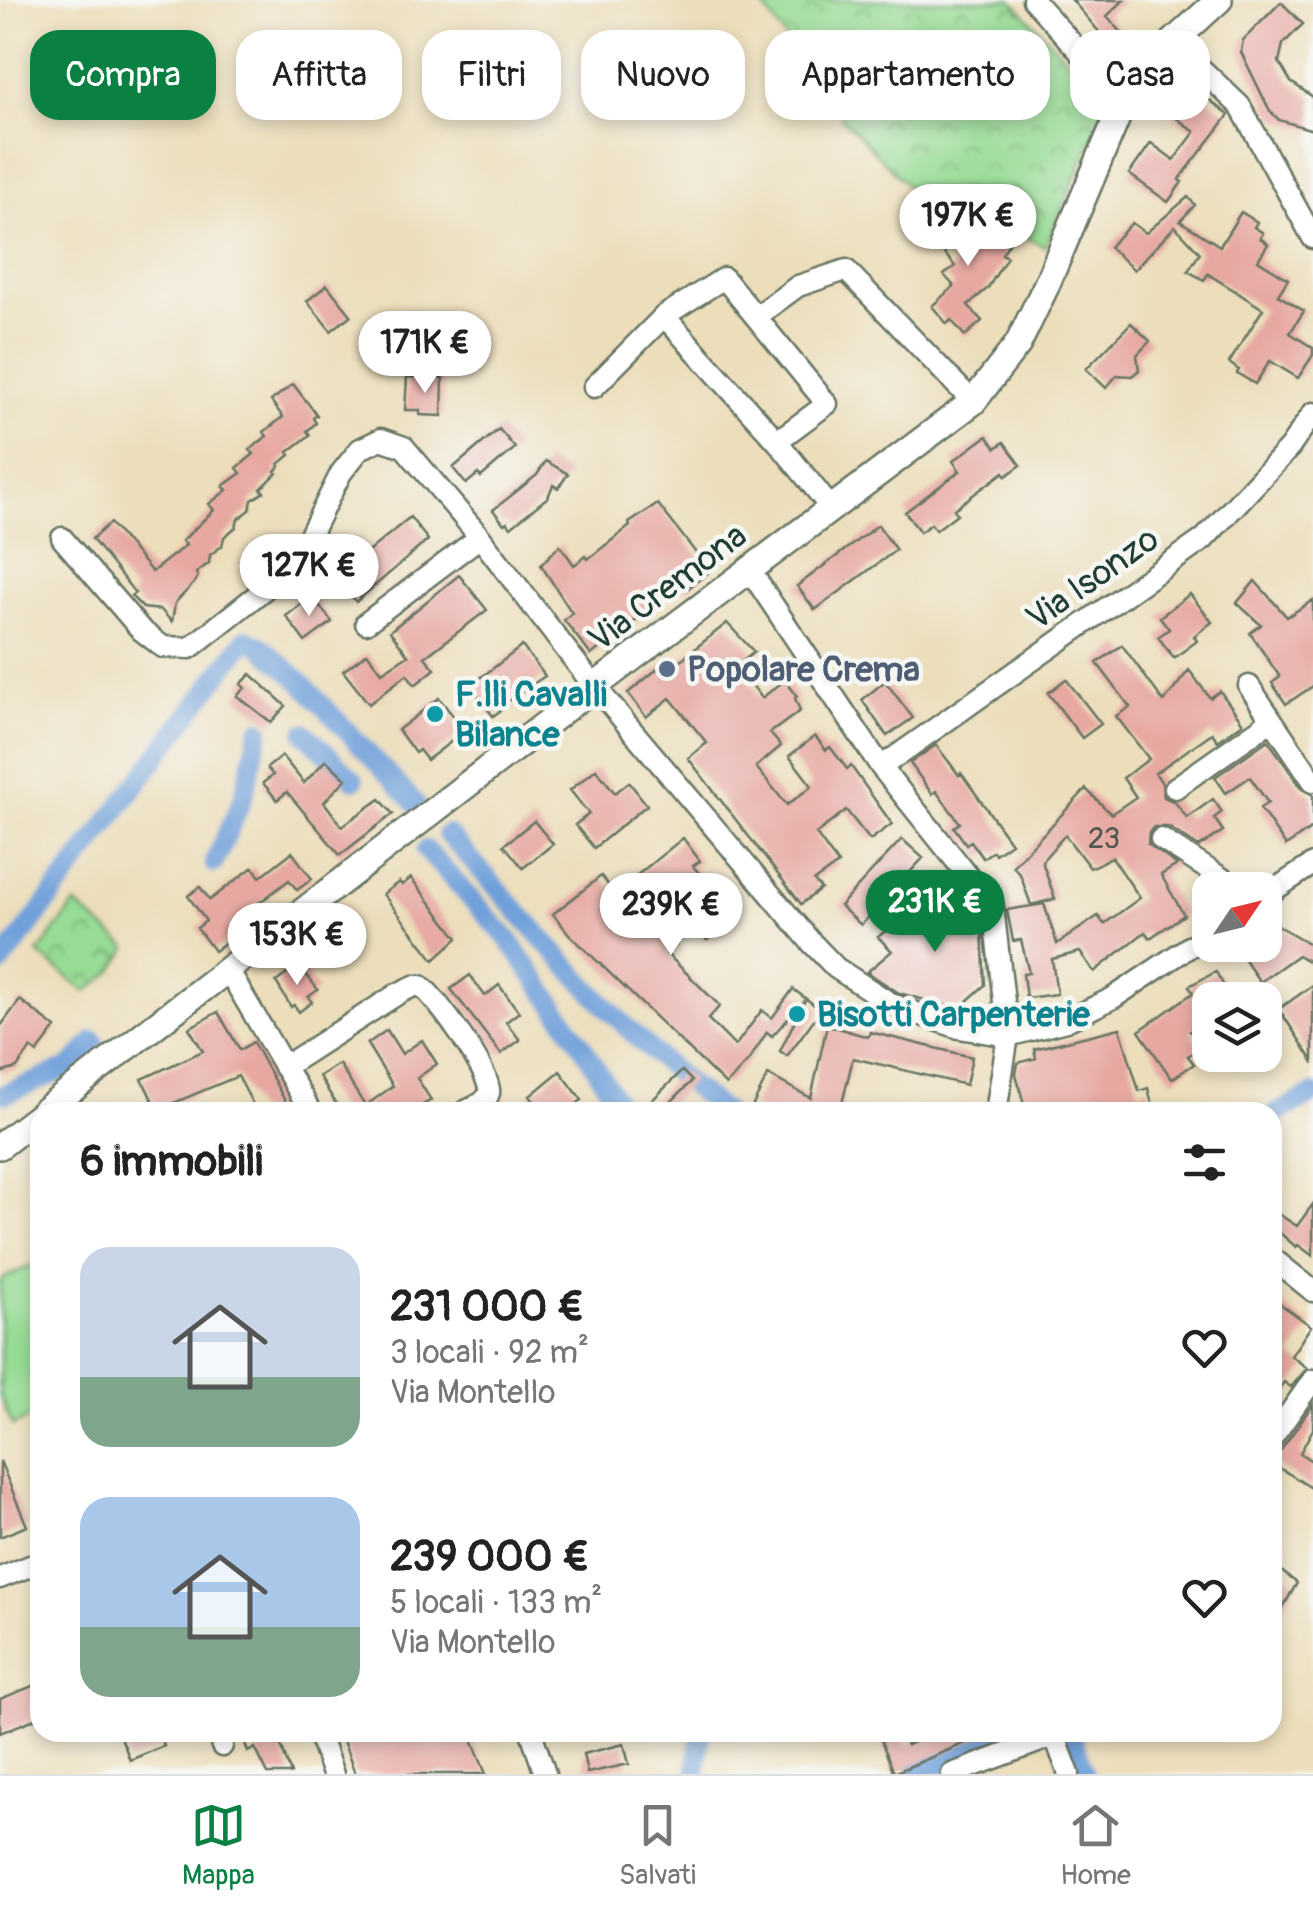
<!DOCTYPE html>
<html lang="it">
<head>
<meta charset="utf-8">
<style>
	body { margin:0; font-family:Pangolin,sans-serif; background:#f6f6f6; color:#222; height:100vh; display:flex; flex-direction:column; font-size:38px; white-space:nowrap }
	* { box-sizing:border-box; margin:0 }
	p { font-size:32px; color:#767676 }
	.icon { flex:none; width:55px; height:55px; fill:none; stroke:currentColor; stroke-width:2; stroke-linecap:round; stroke-linejoin:round }
	.map { position:relative; flex:1; overflow:hidden }
	.drawer { position:absolute; left:30px; top:1102px; width:1252px; height:640px; display:flex; flex-direction:column; background:#fff; border-radius:30px; box-shadow:0 5px 15px #0003 }
	.drawer>* { flex:none }
	.hud { position:absolute; left:30px; top:30px; width:1255px; height:90px; display:flex; gap:20px }
	.needle { width:65px; rotate:55deg }
	.tools { position:absolute; left:1192px; top:872px; display:grid; gap:20px }
	.tools a { display:grid; place-items:center; width:90px; height:90px; border-radius:20px; background:#fff; box-shadow:0 5px 15px #0003; font-size:50px }
	.price { position:absolute; translate:-50% -85px; padding:0 22px; border-radius:35px; background:#fff; color:#222; font-size:32px; line-height:65px; filter:drop-shadow(0 2px 5px #0008) }
	.price::after { content:''; position:absolute; left:50%; top:60px; width:30px; height:22px; margin-left:-15px; background:inherit; clip-path:polygon(0 0,100% 0,50% 100%) }
	.price.on { background:#0b8043; color:#fff }
	ul { padding:0; list-style:none }
	li { display:flex; align-items:center; gap:30px; height:250px; padding:0 50px }
	li span { display:grid; place-items:center; flex:none; width:280px; height:200px; border-radius:30px; color:#555 }
	li>.icon { margin-inline-start:auto }
	span .icon { width:120px; height:120px; fill:#fffc; stroke-width:1 }
	li b { font-size:42px }
	h2 { display:flex; justify-content:space-between; align-items:center; height:120px; padding:0 50px; font-size:42px }
	.chip { padding:0 35px; border-radius:30px; background:#fff; box-shadow:0 5px 15px #0003; font-size:35px; line-height:90px }
	.chip.on { background:#0b8043; color:#fff }
	.tab-bar { display:flex; justify-content:space-around; align-items:center; height:140px; border-top:2px solid #e0e0e0; background:#fff; font-size:28px; color:#767676 }
	.tab-bar a { display:grid; justify-items:center; gap:5px }
	.tab-bar .on { color:#0b8043 }
	.map>svg:first-child { display:block }
</style>
</head>
<body>
<div class="map">
<svg width="1313" height="1774" viewBox="0 0 1313 1774">
	<defs>
		<pattern id="park-crowns" width="20" height="18" patternUnits="userSpaceOnUse" patternTransform="scale(2.5)"><rect width="20" height="18" fill="#97db94"/><path d="M2 6a3 3 0 1 1 6 0M12 15a3 3 0 1 1 6 0" fill="none" stroke="#7bb37a"/></pattern>
	</defs>
	<rect width="100%" height="100%" fill="#f6f6f2"/>
	<filter id="ink" filterUnits="userSpaceOnUse"><feTurbulence type="fractalNoise" baseFrequency=".01" numOctaves="2"/><feDisplacementMap in="SourceGraphic" scale="20" xChannelSelector="R" yChannelSelector="G"/><feConvolveMatrix kernelMatrix="1 2 1 2 8 2 1 2 1" color-interpolation-filters="sRGB"/></filter>
	<filter id="wash" filterUnits="userSpaceOnUse"><feTurbulence type="fractalNoise" baseFrequency=".0048" numOctaves="4" result="noise"/><feDisplacementMap in="SourceGraphic" scale="40" xChannelSelector="R" yChannelSelector="G"/><feGaussianBlur stdDeviation="2.25" result="paint"/><feColorMatrix in="noise" values="0 0 0 0 0 0 0 0 0 0 0 0 0 0 0 0 0 1.4 0 .05"/><feComposite in="paint" operator="in"/></filter>
	<g filter="url(#wash)">
		<rect width="100%" height="100%" fill="#ecdebb"/>
		<path fill="url(#park-crowns)" stroke="#5b8c64" stroke-width="2.5" d="M759,0H1012L1108,104L1045,247L962,202L938,218L843,119Z
			M75,904L128,948L112,972L86,992L38,953Z"/>
		<path fill="#97db94" stroke="#5b8c64" stroke-width="2.5" d="M40,1261V1413L13,1426L0,1397V1280Z"/>
		<g fill="none" stroke-linecap="round" stroke-linejoin="round">
			<path stroke="#70a0da" stroke-width="20" d="M305,733L354,780
				M447,834C534,926 623,1038 725,1112
				M426,850L508,939L580,1042L623,1112
				M214,863L243,798L260,730
				M0,965L246,639L261,646L298,679L416,804
				M5,1094L70,1067L94,1041
				M1272,1116L1313,1094
				M1070,1732L1085,1774
				M696,1774L701,1732
				M917,1774L1011,1732"/>
		</g>
		<g id="blocks">
			<path fill="#e7a8a2" d="M1072,0H1124L1107,16L1137,50L1124,61Z
				M1281,2L1303,24L1283,44L1279,62L1291,82L1313,97V130L1279,120L1270,111L1241,52L1243,40Z
				M1176,74L1229,115L1179,180L1182,182L1168,202L1129,174L1151,143L1174,160L1195,132L1155,102Z
				M1188,197L1195,205L1180,221L1220,246L1241,212L1257,222L1254,227L1263,233L1260,238L1268,244L1258,260L1288,279L1278,295L1304,311L1290,333L1313,348V355L1298,378L1270,361L1255,384L1237,373L1239,370L1229,363L1263,309L1208,274L1204,280L1188,271L1200,253L1175,226L1134,270L1109,247L1132,223L1146,233Z
				M967,212L987,236L993,228L1011,240L1002,254L1007,257L988,288L968,305L982,321L965,336L951,320L947,324L932,306L954,286L944,275L955,266L928,234L942,223L954,238Z
				M327,285L351,315L331,331L307,301Z
				M1131,323L1150,341L1137,355L1139,370L1132,376L1117,375L1106,388L1086,369Z
				M407,377L443,378L442,416L420,415V410H405Z
				M293,384L317,415L313,418L316,423L307,431L310,435L288,452L290,455L279,464L280,466L275,471L277,473L261,489L264,492L252,500L250,510L238,519L236,527L224,537L222,546L210,555L209,563L196,573L198,576L195,582L175,603L172,622L161,610L143,608L131,596L135,593L92,539L110,523L152,572L186,545L182,541L214,510L209,504L227,490L223,486L241,473L237,468L254,454L250,450L267,436L264,432L283,417L271,401Z
				M499,429L515,448L481,477L478,474L466,484L453,468Z
				M987,436L996,448L1004,442L1021,465L1006,476L1004,472L954,509L957,514L936,530L931,524L920,532L905,512L960,471L953,461Z
				M546,461L568,474L558,488L553,485L548,497L511,527L507,522L504,524L493,510L537,475Z
				M658,504L710,571L686,590L682,584L591,655L564,620L572,613L541,565L560,545L574,565L586,556L588,559L630,526L629,523Z
				M410,517L428,540L356,602L330,568L319,577L311,566L327,537L352,565Z
				M878,525L896,550L815,610L797,586Z
				M459,575L487,610L425,657L435,669L415,685L407,674L369,704L343,671L367,653L382,672L408,655L390,631Z
				M1255,581L1287,617L1313,600V686L1286,704L1272,683L1280,677L1250,633L1261,625L1237,603Z
				M1190,594L1212,622L1194,636L1197,641L1174,658L1158,637L1169,629L1160,617Z
				M312,596L332,622L305,642L286,616Z
				M727,623L754,652L737,666L762,698L785,680L797,696L795,698L800,711L770,733L781,746L756,767L787,805L812,786L789,756L815,736L826,750L830,747L847,769L851,766L892,824L870,840L846,810L816,834L838,864L814,881L821,889L801,904L688,758L707,743L670,698L646,717L628,693L672,657L677,663Z
				M1122,645L1164,702L1189,670L1210,698L1220,691L1243,723L1218,741L1212,733L1155,773L1162,783L1164,797L1175,802L1187,818L1213,799L1222,812L1214,818L1223,831L1199,847L1168,827H1154L1149,832L1148,844L1177,865L1161,875L1184,915L1150,938L1145,932L1094,972L1080,952L1052,959L1057,994L1026,998L1023,974L1029,973L1021,940L1013,941L1007,910L1044,904L1057,944L1098,916L1104,924L1140,898L1112,857L1090,868L1065,835L1042,861L1055,899L1031,905L1020,874L1013,866L1086,789L1111,814L1136,797L1123,778L1149,759L1116,716L1130,707L1097,663Z
				M522,646L545,676L505,703L507,706L493,716L470,686Z
				M251,674L286,706L271,722L237,696L245,688L241,684Z
				M1066,679L1101,724L1082,738L1048,693Z
				M885,681L913,718L887,736L862,700Z
				M439,698L465,731L427,760L419,750L415,753L398,730Z
				M1268,740L1302,789L1313,795V827L1286,846L1260,808L1268,803L1250,777L1226,793L1215,777Z
				M936,745L959,775L961,773L1011,843L995,854L993,851L983,858L971,841L966,844L954,827L960,823L936,791L932,794L910,763Z
				M282,756L304,783L326,760L346,779L324,802L342,826L380,799L393,814L340,855L287,792L277,800L263,783L273,775L267,768Z
				M596,769L615,793L629,782L647,805L594,848L575,825L589,814L570,790Z
				M534,821L553,844L523,868L504,845Z
				M683,838L700,861L693,866L735,916L707,940L665,889L640,910L676,945L667,954L720,1006L708,1019L735,1046L762,1010L772,1018L793,989L821,1010L787,1056L780,1051L805,1000L772,1036L767,1032L749,1060L726,1085L569,934L553,914L601,876L615,893Z
				M902,839L923,858L861,925L840,906Z
				M292,852L312,879L297,890L289,880L229,926L236,935L214,951L197,928L206,921L188,896L200,887L210,900L253,867L260,877Z
				M411,878L458,938L434,960L383,894L399,882L402,885Z
				M960,893L982,932L985,985L958,1009L899,993L867,972L892,951L878,937L922,901L935,914Z
				M1265,918L1313,946V964L1298,955L1260,982L1234,945H1265Z
				M299,965L318,990L308,997L312,1002L299,1012L294,1005L291,1007L276,982Z
				M1216,972L1232,1000H1210V1024L1209,1021L1190,1031L1200,1047L1188,1056L1194,1064L1172,1079L1139,1031L1193,993L1189,986Z
				M470,975L485,996L499,985L519,1012L506,1022L520,1040L501,1054L451,989Z
				M1313,985V1061L1279,1009Z
				M20,1000L56,1028L37,1053L31,1048L17,1068L0,1073V1027Z
				M218,1012L240,1050L253,1042L291,1112H257L238,1076L157,1110L142,1079L203,1051L189,1028Z
				M827,1025L868,1037L870,1032L972,1057L966,1085L853,1058L840,1112H762L752,1107L768,1075L811,1098Z
				M1120,1028L1139,1091L1148,1088L1154,1112H1026L1016,1074L1018,1063L1036,1058L1034,1049Z
				M387,1030L402,1054L422,1040L437,1064L417,1078L431,1100L411,1112H341L319,1076L339,1064L365,1106L393,1086L367,1044Z
				M560,1071L582,1100L566,1112H542L530,1096Z
				M682,1071L692,1081L661,1112H640Z
				M1313,1204V1256L1298,1245L1296,1247L1272,1226V1210L1297,1226Z
				M1272,1298L1311,1326L1291,1356L1307,1368L1291,1387L1284,1382L1272,1399Z
				M1313,1404V1429L1300,1453L1313,1462V1489L1272,1463Z
				M0,1461L27,1526L0,1537Z
				M1272,1564L1297,1583L1272,1626Z
				M40,1683V1717L0,1733V1699Z
				M119,1732H159L164,1746L130,1760Z
				M241,1732H286L278,1737L291,1774H268L255,1748L248,1752Z
				M340,1732H469L486,1774H355Z
				M878,1732H902L907,1745L936,1732L989,1733L894,1773Z
				M624,1744L629,1764L587,1773L583,1754Z"/>
		</g>
	</g>
	<g filter="url(#ink)">
		<use href="#blocks" fill-opacity="0" stroke="#677563" stroke-width="2.5"/>
		<g fill="none" stroke-linecap="round" stroke-linejoin="round">
			<defs>
				<path id="minor" d="M1033,0L1124,101
					M1173,42L1240,106L1313,238
					M664,316L777,441L830,507
					M757,316L798,286L846,270L973,402
					M594,387L664,316L724,278L827,404L777,441
					M62,538L141,630L163,647L190,648L295,565L341,473L360,449L381,439L404,447L480,537L587,677L810,941L836,968L893,1005L959,1028L1008,1036L1066,1021L1113,998L1210,933
					M749,569L881,767L993,907L1008,1036L996,1112
					M366,623L480,537
					M1249,686L1313,781
					M881,767L1204,539L1290,447L1313,413
					M1175,788L1272,720
					M1161,839L1240,890
					M1265,896L1313,864
					M228,970L311,1112
					M284,1067L399,993L414,986H421C436,997 494,1077 489,1093C487,1102 472,1108 464,1112
					M1272,1258L1313,1291
					M1272,1438L1313,1380
					M0,1578L40,1562
					M218,1732L222,1746
					M318,1732L333,1774
					M531,1732L545,1774
					M1053,1732L1069,1774
					M952,1774L1054,1736"/>
				<path id="tertiary" d="M43,1112L595,686L973,402L1018,344L1046,286L1124,101L1173,42L1219,0
					M0,1146L40,1115"/>
			</defs>
			<use href="#minor" stroke="#677563" stroke-width="25"/>
			<use href="#tertiary" stroke="#677563" stroke-width="30"/>
			<use href="#minor" stroke="#fff" stroke-width="20"/>
			<use href="#tertiary" stroke="#fff" stroke-width="25"/>
		</g>
	</g>
	<circle fill="#5c6f8a" stroke="#f6f6f2" stroke-width="4" cx="667" cy="669" r="10"/>
	<g fill="#0f9aa8" stroke="#f6f6f2" stroke-width="4">
		<circle cx="435" cy="714" r="10"/>
		<circle cx="797" cy="1014" r="10"/>
	</g>
	<g text-anchor="middle" stroke-width="9" stroke-linejoin="round" paint-order="stroke">
		<g font-size="30" fill="#515850">
			<text x="1104" y="848">23</text>
		</g>
		<g font-size="35" fill="#1f3d34" stroke="#f6f6f2">
			<text transform="translate(1092 578) rotate(-35)" y="12">Via Isonzo</text>
			<text transform="translate(667 587) rotate(-37)" y="12">Via Cremona</text>
		</g>
		<g font-size="35" font-weight="bold" fill="#4e5e75" stroke="#f6f6f2" text-anchor="start">
			<text x="687" y="681">Popolare Crema</text>
		</g>
		<g font-size="35" font-weight="bold" fill="#0d838f" stroke="#f6f6f2" text-anchor="start">
			<text x="455" y="706">F.lli Cavalli<tspan x="455" dy="40">Bilance</tspan></text>
			<text x="817" y="1026">Bisotti Carpenterie</text>
		</g>
	</g>
</svg>
<div class="tools">
<a><svg class="needle" viewBox="-14 -14 28 28"><path d="M0-13l5 13h-10z" fill="#e53935"/><path d="M0 13l5-13h-10z" fill="#767676"/></svg></a>
<a><svg class="icon" aria-label="layers" viewBox="0 0 24 24"><path d="M12 4l9 5-9 5-9-5zM3 14l9 5 9-5"/></svg></a>
</div>
<b class="price" style="left:968px;top:269px">197K €</b>
<b class="price" style="left:425px;top:396px">171K €</b>
<b class="price" style="left:309px;top:619px">127K €</b>
<b class="price on" style="left:935px;top:955px">231K €</b>
<b class="price" style="left:671px;top:958px">239K €</b>
<b class="price" style="left:297px;top:988px">153K €</b>
<div class="hud">
<a class="chip on">Compra</a>
<a class="chip">Affitta</a>
<a class="chip">Filtri</a>
<a class="chip">Nuovo</a>
<a class="chip">Appartamento</a>
<a class="chip">Casa</a>
</div>
<section class="drawer">
<h2>6 immobili<svg class="icon" aria-label="filters" viewBox="0 0 24 24"><path d="M4 7h16M4 17h16"/><circle cx="9" cy="7" r="2"/><circle cx="15" cy="17" r="2"/></svg></h2>
<ul>
<li><span style="background:linear-gradient(#c9d6e8 65%,#7fa58c 0)"><svg class="icon" aria-label="home" viewBox="0 0 24 24"><path d="M3 11l9-7 9 7M6 9v11h12V9"/></svg></span><div><b>231 000 €</b><p>3 locali · 92 m²</p><p>Via Montello</p></div><svg class="icon" aria-label="heart" viewBox="0 0 24 24"><path d="M12 20l-8-8c-3-5 5-10 8-4 3-6 11-1 8 4z"/></svg></li>
<li><span style="background:linear-gradient(#a9c7e8 65%,#7fa58c 0)"><svg class="icon" aria-label="home" viewBox="0 0 24 24"><path d="M3 11l9-7 9 7M6 9v11h12V9"/></svg></span><div><b>239 000 €</b><p>5 locali · 133 m²</p><p>Via Montello</p></div><svg class="icon" aria-label="heart" viewBox="0 0 24 24"><path d="M12 20l-8-8c-3-5 5-10 8-4 3-6 11-1 8 4z"/></svg></li>
</ul>
</section>
</div>
<nav class="tab-bar">
<a class="on"><svg class="icon" aria-label="map" viewBox="0 0 24 24"><path d="M3 6l6-2 6 2 6-2v14l-6 2-6-2-6 2zM9 4v14M15 6v14"/></svg>Mappa</a>
<a><svg class="icon" aria-label="saved" viewBox="0 0 24 24"><path d="M7 4h10v16l-5-4-5 4z"/></svg>Salvati</a>
<a><svg class="icon" aria-label="home" viewBox="0 0 24 24"><path d="M3 11l9-7 9 7M6 9v11h12V9"/></svg>Home</a>
</nav>
</body>
</html>
